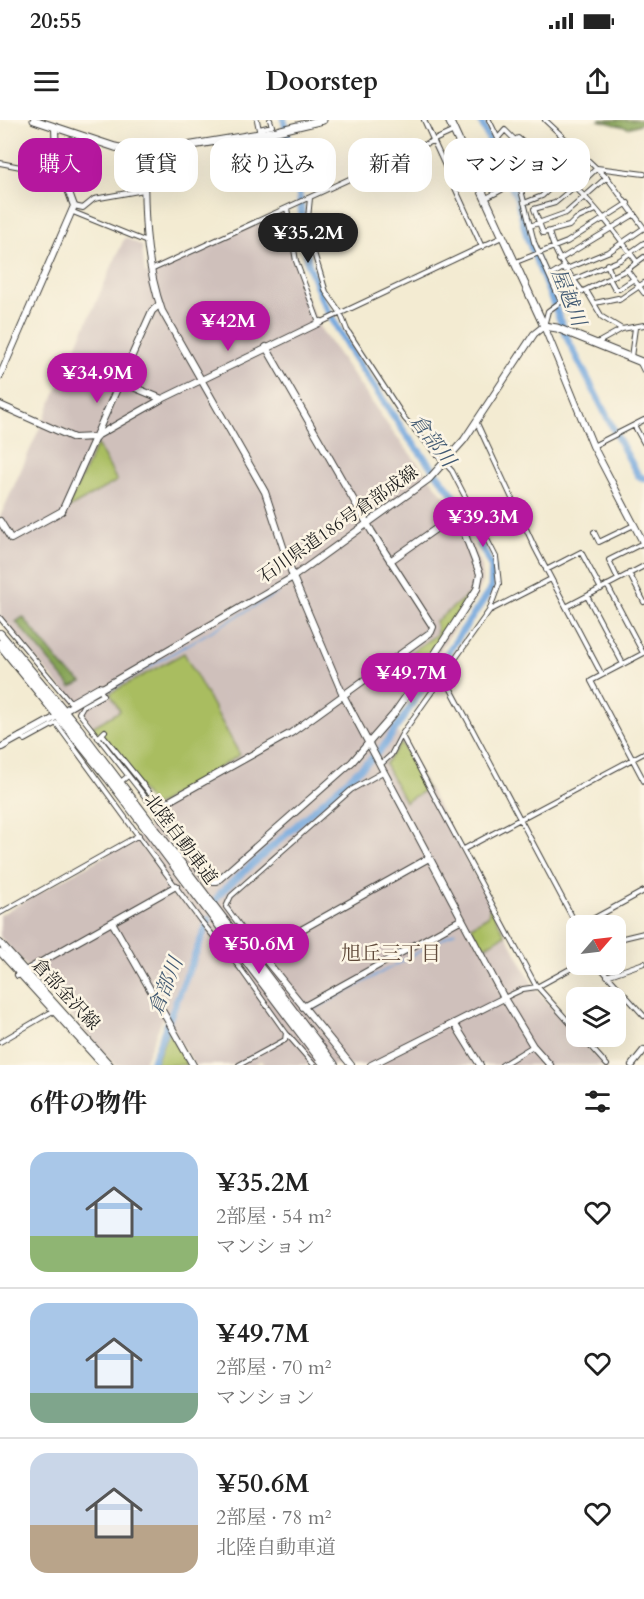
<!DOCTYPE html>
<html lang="ja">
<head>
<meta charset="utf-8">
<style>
	body { margin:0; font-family:Cardo,"Noto Serif JP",serif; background:#f6f6f6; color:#222; height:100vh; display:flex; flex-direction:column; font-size:22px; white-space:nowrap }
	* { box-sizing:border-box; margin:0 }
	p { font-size:20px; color:#767676 }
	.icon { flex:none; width:33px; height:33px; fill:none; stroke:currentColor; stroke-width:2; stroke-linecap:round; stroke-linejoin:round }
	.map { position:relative; height:945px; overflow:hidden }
	.drawer { display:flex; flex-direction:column; background:#fff; flex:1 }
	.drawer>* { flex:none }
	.hud { position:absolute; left:18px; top:18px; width:609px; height:54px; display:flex; gap:12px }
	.needle { width:39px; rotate:62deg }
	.buttons { position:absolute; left:566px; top:795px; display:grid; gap:12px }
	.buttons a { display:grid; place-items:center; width:60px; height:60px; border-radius:12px; background:#fff; box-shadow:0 6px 24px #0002; font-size:30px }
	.price { position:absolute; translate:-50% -51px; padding:0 14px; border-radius:21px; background:#b5179e; color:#fff; font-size:20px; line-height:39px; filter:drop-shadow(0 2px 3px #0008) }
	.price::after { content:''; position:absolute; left:50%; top:36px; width:18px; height:14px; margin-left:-9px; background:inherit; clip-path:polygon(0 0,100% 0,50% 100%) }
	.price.selected { background:#222; color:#fff }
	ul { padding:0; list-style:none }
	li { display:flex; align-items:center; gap:18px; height:150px; padding:0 30px }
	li+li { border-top:2px solid #e0e0e0 }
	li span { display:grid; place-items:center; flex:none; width:168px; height:120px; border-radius:18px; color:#555 }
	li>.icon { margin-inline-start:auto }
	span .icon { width:72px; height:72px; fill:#fffc; stroke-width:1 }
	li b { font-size:26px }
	h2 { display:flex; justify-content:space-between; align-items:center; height:72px; padding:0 30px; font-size:26px }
	.pill { padding:0 21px; border-radius:18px; background:#fff; box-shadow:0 6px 24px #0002; font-size:21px; line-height:54px }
	.pill.selected { background:#b5179e; color:#fff }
	.status { display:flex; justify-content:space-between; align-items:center; height:42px; padding:0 30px; background:#fff; direction:ltr }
	.status svg { height:16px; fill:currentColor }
	header { display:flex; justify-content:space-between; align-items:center; height:78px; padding:0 30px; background:#fff; font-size:27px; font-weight:800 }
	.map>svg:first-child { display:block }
</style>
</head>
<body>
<div class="status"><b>20:55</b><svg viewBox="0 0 49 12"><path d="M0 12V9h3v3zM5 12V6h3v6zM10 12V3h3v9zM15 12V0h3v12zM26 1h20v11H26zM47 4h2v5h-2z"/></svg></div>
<header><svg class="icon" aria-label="menu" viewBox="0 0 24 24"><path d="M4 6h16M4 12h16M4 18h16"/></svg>Doorstep<svg class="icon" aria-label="share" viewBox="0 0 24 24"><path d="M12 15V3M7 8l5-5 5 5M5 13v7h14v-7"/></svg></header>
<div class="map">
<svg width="644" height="945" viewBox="0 0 644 945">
	<rect width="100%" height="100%" fill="#fcf5e5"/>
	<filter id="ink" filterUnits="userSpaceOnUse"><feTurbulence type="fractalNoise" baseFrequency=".0167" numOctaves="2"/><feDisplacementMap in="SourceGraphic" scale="12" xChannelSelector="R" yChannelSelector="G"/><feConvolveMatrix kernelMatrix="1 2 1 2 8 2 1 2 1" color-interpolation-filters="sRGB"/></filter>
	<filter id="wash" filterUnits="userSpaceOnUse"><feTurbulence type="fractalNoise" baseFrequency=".008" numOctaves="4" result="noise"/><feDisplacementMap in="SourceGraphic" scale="24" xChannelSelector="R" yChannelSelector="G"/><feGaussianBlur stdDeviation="1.35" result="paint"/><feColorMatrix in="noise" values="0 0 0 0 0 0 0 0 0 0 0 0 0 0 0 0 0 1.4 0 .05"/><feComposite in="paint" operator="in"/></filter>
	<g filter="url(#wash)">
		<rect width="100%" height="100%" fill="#f3ebd2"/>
		<path fill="#cfc0bb" d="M285,90L302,168L320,208L392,311L461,397L482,447V463L478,474L391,602L404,622L533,865L576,916L604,945H264L262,940L253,945H195L163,898L143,945H115L0,817V795L138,717L163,696L83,594L0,496V397L125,117L142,126L145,154Z"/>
		<path fill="#a9bd61" stroke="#626c3e" stroke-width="1.5" d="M97,324L117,361L67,389Z
			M474,470L414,557L402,539L437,514L436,501Z
			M184,533L240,635L154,687L92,607L120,591L110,573Z
			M401,623L427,669L405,682L385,644Z
			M490,786L505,815L483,828L471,806L488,796Z
			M169,909L187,945H155Z"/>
		<path fill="#86a457" stroke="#51603a" stroke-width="1.5" d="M598,0H644V3L628,8Z
			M23,497L64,548L82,562L71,567L16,502Z"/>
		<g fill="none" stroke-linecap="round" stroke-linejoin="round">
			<path stroke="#70a5dd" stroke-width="1.5" d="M105,572L278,473
				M315,889L455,812"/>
			<path stroke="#70a5dd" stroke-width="7" d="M480,0L517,78L527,117L568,220L619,320L638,355L644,359
				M215,781L221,772L369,641L384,626L491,469L492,448L462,386L405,313L352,234L323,182L308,143L297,57L284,0
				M151,945L209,799"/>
		</g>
	</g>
	<g filter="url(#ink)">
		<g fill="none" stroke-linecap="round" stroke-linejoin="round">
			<path stroke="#c8c2ae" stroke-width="4" stroke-dasharray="4 2" stroke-linecap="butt" d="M181,763L195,755"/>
			<defs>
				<path id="street" d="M257,0L259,10
					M424,0L482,127
					M489,0L519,62L534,122L561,182
					M545,0L609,60L644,108
					M259,9L272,6L270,0
					M498,18L505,10L515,20L518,18L531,30L541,51
					M0,43L36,50H60
					M597,48L644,54
					M574,67L555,83L534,89L543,113L569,106L576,99L596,90
					M576,68L597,48
					M310,78L308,98L311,123L326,172L340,192L347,210L405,299L452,351L496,437L499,464L489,491
					M486,78C502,71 524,55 539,51C569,44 621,121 637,142
					M524,83L542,76L585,35
					M74,86L83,88L94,79L144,70
					M287,88L296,141L319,203
					M73,92L147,122
					M530,106L566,93L607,57
					M549,112C555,136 568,152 582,171
					M559,140L635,94
					M516,142L567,122L628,83
					M607,144L612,156
					M151,150L454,11
					M564,150L610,131L644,108
					M627,150L644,173
					M550,156L563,148
					M609,158L615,169H619L634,159
					M573,160L620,140L644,123
					M586,170L602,197L622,209
					M595,183L618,178L619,180L644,163
					M322,202L502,117
					M544,206L548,191L559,183L628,149L644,137
					M597,223L622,209L644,205
					M631,237L635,208
					M639,241L644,251
					M476,301L535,428L602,555
					M634,305L644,323
					M593,326L644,300
					M594,412L599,422L634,405
					M546,450L581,432L601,469
					M629,453L644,482
					M618,459L609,440L643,423
					M607,465L643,533
					M587,476L623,544
					M566,487L644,446
					M0,498L70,582L98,566L104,567
					M644,533L591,561L644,661
					M427,550L442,561
					M444,556L577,806
					M100,570L103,575L83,586L79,593L157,692
					M103,615L149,672
					M20,616L25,620L56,603L200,800L240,848L286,913L314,945
					M402,616L535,864L576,910
					M98,618L105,611
					M380,645L391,635L402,614L489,491L551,459
					M123,660L128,656
					M464,729L644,633
					M0,793L139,715
					M580,806L644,771
					M615,820L644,813
					M260,833L226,787L231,776L351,670L383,652
					M597,844L644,896
					M607,856L644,843
					M504,878L523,869L537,867L579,844
					M581,916L607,945
					M0,922L53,891
					M239,945L285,920L286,913
					M502,945L533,926"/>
				<path id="secondary" d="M144,33C144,87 144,140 162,191L265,372L293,457L343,575L504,878L533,926L550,945
					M266,227L372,412L433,507L431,512L291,613L162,685L157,692L208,761H217L352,642L393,595L425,549L427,550
					M0,256L74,86L56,37L55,8
					M121,262L162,279L321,202
					M0,285L74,318L95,317L162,279
					M0,401L11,419L62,391L152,191L160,184
					M390,441L457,394L480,454L477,469L425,549
					M68,588L293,457L429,359L464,320L534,214L544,206L593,326L644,424
					M0,628L56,597
					M112,802L193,945
					M0,823L110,945
					M0,832L103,945
					M18,855L176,766
					M303,887L462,799
					M454,903L480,945
					M351,945L260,833L429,738
					M371,945L504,878
					M632,945L644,930"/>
				<path id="primary" d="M34,0L115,27L144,33L277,11L323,0
					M449,0L544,206L557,208L644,243"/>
				<path id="highway" d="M0,514L78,608L334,945
					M0,524L109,659L325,945"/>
			</defs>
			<use href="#street" stroke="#3c3b37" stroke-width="6"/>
			<use href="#secondary" stroke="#3c3b37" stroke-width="8"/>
			<use href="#primary" stroke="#3c3b37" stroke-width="9"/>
			<use href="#highway" stroke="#3c3b37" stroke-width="10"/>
			<use href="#street" stroke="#fff" stroke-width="4"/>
			<use href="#secondary" stroke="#fff" stroke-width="6"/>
			<use href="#primary" stroke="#fff" stroke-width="7"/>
			<use href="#highway" stroke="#fff" stroke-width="8"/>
		</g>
	</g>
	<g text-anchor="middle" stroke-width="5" stroke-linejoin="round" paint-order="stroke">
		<g font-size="18" fill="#1c1c1c" stroke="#fcf5e5">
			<text transform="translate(338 404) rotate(-35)" y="6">石川県道186号倉部成線</text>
			<text transform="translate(181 719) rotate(53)" y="6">北陸自動車道</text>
			<text transform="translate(66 874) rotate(47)" y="6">倉部金沢線</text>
		</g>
		<g font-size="20" font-style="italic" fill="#425a73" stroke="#fcf5e5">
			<text transform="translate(569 177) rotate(68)" y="7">屋越川</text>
			<text transform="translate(433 320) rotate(53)" y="7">倉部川</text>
			<text transform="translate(165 866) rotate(-68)" y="7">倉部川</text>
		</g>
		<g font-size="20" fill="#5f4939" stroke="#fcf5e5">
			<text x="391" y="840">旭丘三丁目</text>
		</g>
	</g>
</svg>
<div class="buttons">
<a><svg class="needle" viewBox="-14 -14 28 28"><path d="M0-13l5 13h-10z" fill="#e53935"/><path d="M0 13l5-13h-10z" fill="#767676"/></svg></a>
<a><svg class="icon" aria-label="layers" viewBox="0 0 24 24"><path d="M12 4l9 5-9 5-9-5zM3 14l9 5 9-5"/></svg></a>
</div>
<b class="price selected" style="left:308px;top:144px">¥35.2M</b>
<b class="price" style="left:228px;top:232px">¥42M</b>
<b class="price" style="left:97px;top:284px">¥34.9M</b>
<b class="price" style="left:483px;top:428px">¥39.3M</b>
<b class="price" style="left:411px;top:584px">¥49.7M</b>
<b class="price" style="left:259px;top:855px">¥50.6M</b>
<div class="hud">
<a class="pill selected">購入</a>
<a class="pill">賃貸</a>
<a class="pill">絞り込み</a>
<a class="pill">新着</a>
<a class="pill">マンション</a>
</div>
</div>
<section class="drawer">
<h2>6件の物件<svg class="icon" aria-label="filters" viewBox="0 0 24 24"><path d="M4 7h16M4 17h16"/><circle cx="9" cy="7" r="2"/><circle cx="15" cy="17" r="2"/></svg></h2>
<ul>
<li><span style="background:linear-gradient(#a9c7e8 70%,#8fb573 0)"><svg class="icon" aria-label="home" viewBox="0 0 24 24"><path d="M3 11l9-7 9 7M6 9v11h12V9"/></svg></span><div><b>¥35.2M</b><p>2部屋 · 54 m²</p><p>マンション</p></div><svg class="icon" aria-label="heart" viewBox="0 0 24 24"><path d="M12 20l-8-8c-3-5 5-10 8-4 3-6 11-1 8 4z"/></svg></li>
<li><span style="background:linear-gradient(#a9c7e8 75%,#7fa58c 0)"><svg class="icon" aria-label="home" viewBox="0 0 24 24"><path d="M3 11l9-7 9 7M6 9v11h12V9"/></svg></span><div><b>¥49.7M</b><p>2部屋 · 70 m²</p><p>マンション</p></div><svg class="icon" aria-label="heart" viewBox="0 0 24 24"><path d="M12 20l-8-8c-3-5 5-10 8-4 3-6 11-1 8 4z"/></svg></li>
<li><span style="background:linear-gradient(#c9d6e8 60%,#b9a48a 0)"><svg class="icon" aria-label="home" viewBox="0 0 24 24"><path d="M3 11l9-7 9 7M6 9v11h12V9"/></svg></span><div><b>¥50.6M</b><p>2部屋 · 78 m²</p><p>北陸自動車道</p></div><svg class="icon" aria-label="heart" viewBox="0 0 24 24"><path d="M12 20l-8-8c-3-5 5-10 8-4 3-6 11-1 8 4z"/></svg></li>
</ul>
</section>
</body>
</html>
